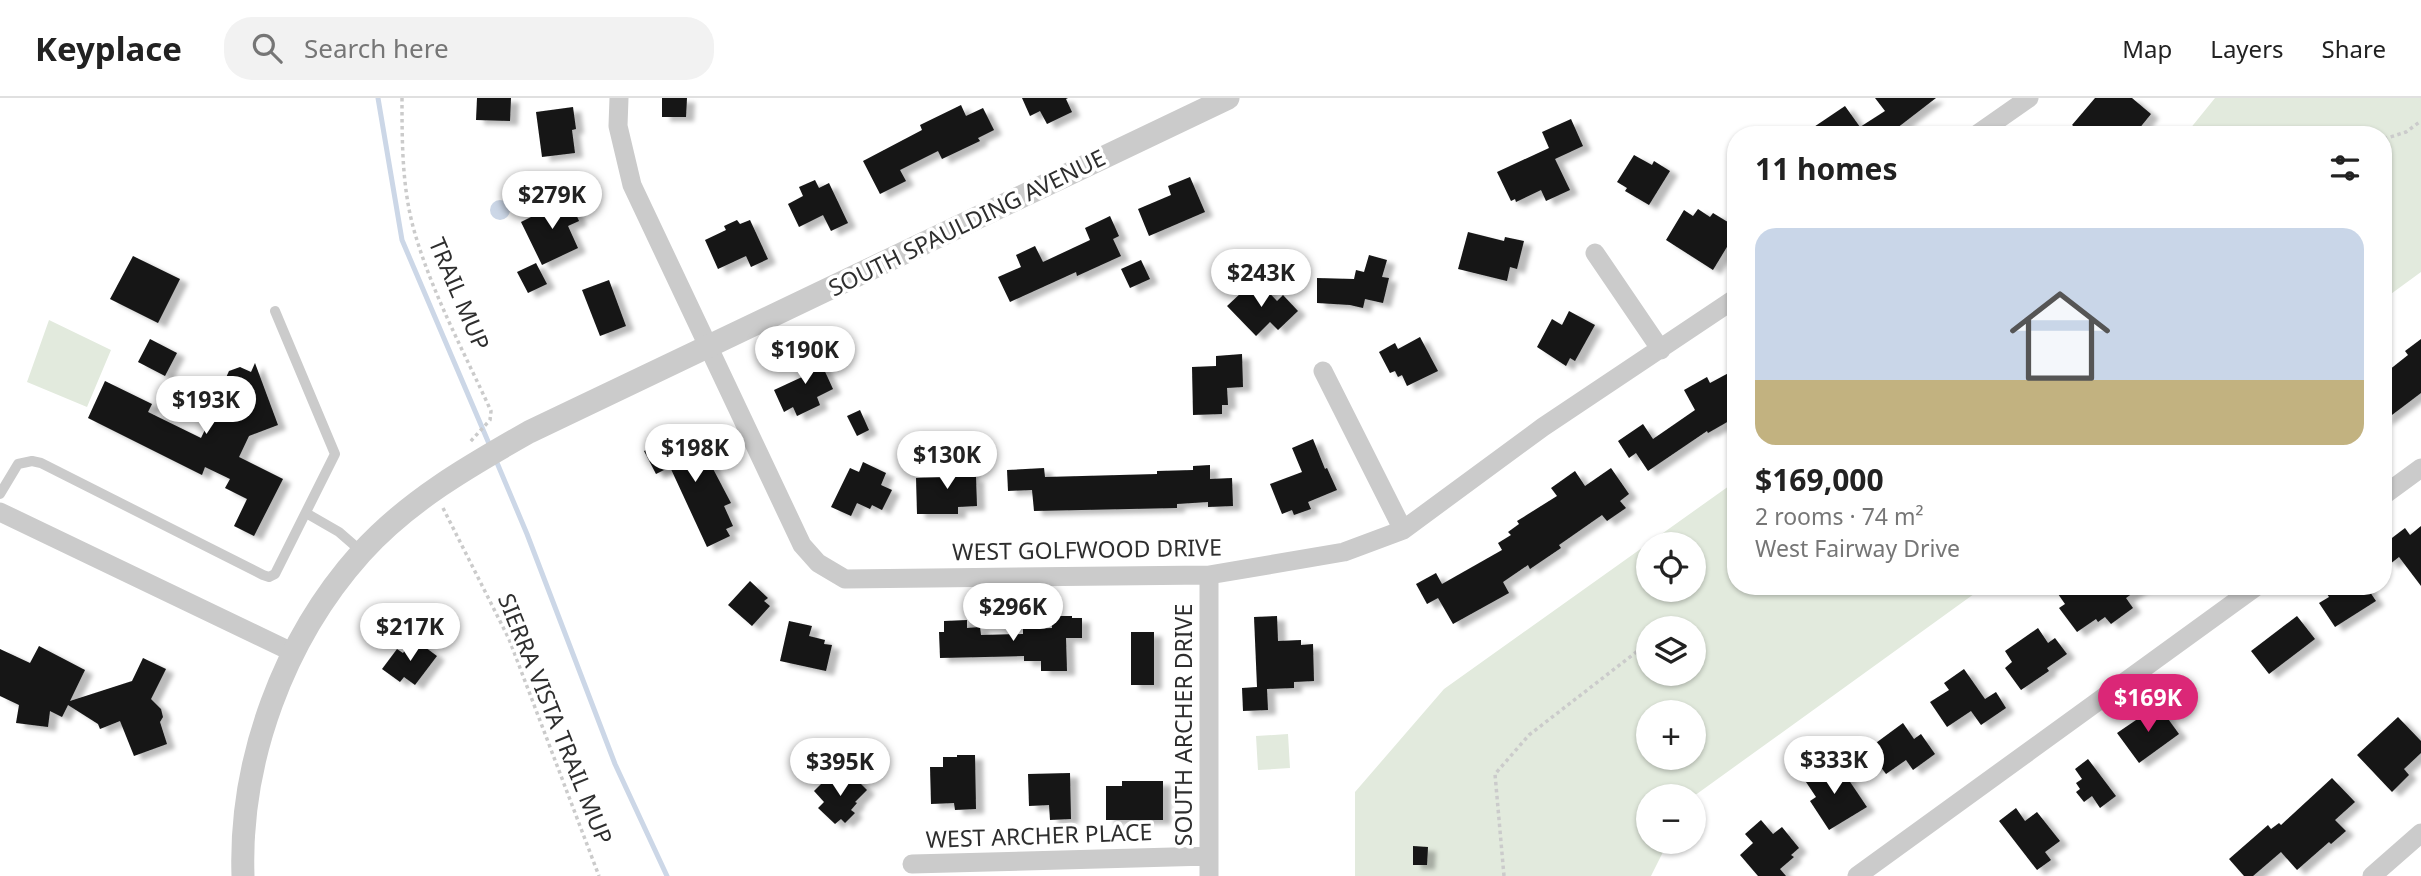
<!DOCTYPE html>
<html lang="en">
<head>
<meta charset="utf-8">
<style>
	body { margin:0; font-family:"Noto Sans",sans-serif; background:#f2f2f2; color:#222; height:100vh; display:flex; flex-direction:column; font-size:26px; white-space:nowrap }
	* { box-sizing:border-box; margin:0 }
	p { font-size:23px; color:#767676 }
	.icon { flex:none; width:38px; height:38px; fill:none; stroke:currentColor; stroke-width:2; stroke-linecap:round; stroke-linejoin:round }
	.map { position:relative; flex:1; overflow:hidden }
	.drawer { position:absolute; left:1727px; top:28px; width:665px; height:469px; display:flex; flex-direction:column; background:#fff; border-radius:28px; box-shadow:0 2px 5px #0004 }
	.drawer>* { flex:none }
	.fabs { position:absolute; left:1636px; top:434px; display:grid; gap:14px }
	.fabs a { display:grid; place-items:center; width:70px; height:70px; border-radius:50%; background:#fff; box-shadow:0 2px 5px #0004; font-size:35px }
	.price { position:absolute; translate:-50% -60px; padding:0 16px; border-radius:24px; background:#fff; color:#222; font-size:23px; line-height:46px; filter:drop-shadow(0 2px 4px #0008) }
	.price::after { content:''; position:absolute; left:50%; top:42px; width:21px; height:16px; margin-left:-10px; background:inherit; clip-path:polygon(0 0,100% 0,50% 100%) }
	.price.on { background:#db2777; color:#fff }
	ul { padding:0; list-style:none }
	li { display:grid; align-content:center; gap:14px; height:371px; padding:0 28px }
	li span { display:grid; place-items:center; height:217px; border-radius:21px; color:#555 }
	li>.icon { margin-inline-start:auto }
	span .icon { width:126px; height:126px; fill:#fffc; stroke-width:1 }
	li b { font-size:30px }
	h2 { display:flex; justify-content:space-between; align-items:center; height:84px; padding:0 28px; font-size:30px }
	header { display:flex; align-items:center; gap:42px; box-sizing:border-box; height:98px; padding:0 35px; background:#fff; border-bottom:2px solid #e0e0e0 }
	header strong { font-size:33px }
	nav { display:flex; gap:38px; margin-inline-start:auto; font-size:24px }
	.search { width:490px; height:63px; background:#f2f2f2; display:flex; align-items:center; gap:18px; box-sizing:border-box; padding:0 24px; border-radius:28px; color:#767676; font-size:26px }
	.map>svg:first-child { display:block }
</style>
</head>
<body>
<header>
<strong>Keyplace</strong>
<div class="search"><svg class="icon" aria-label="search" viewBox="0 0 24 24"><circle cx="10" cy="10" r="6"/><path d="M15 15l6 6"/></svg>Search here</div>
<nav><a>Map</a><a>Layers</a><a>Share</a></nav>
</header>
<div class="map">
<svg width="2421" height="778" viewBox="0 0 2421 778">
	<defs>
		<filter id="shadow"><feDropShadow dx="8" dy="4.5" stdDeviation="2" flood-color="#0004"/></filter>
	</defs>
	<rect width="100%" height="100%" fill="#fff"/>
	<path fill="#e2eadd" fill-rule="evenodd" d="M2215,0H2421V174L2384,201V37H2185Z
		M49,222L111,252L87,309L27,284Z
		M1736,383V488H1985L1694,698H1648V744H1668L1651,778H1355V694L1444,591ZM1648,446H1694V492H1648ZM1648,530H1694V576H1648ZM1648,614H1694V660H1648Z
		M1288,636L1290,670L1258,672L1256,638Z"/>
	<path fill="#ccd7e7" d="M490 112a10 10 0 1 1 20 0a10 10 0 1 1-20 0Z"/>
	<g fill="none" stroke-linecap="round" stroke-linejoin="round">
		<path stroke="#ccd7e7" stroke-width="5" d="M378,0L402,142L490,348
			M495,360L527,436L615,666L667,778"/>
	</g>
	<path fill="#151515" filter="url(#shadow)" d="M477,0H511L510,23L476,22Z
		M662,0H687L686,19H662Z
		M1022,0H1068L1066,1L1072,14L1047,26L1040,13L1030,18Z
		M1875,0H1936L1888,37H1802L1845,8L1860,29L1885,13Z
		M2095,0H2132L2151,16L2134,37H2084L2072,27Z
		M961,7L966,18L983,10L994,32L978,40L980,43L942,61L938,53L900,72L906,83L880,96L863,63L922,32L920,27Z
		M573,9L576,31L572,32L575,55L542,59L536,14Z
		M1571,21L1583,48L1555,61L1570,92L1546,103L1541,92L1516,104L1515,101L1511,103L1497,74L1549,50L1542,34Z
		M1634,57L1652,67L1654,63L1670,73L1649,107L1625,93L1627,90L1617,84Z
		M1190,79L1205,114L1149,138L1138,111L1171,97L1168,88Z
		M815,82L819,90L829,85L848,125L831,133L823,117L799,129L788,106L803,98L799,89Z
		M569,100L579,123L568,128L578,150L542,167L521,124Z
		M1698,111L1710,119L1713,115L1736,129V134L1713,172L1666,142L1684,112L1693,118Z
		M1110,118L1119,138L1113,141L1121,158L1077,178L1076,174L1010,204L998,179L1021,169L1016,157L1035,148L1043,164L1090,142L1085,130Z
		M737,122L740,126L750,122L768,161L751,169L746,158L718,171L705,142L726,132L724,128Z
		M1468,134L1504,143L1505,139L1524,143L1517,171L1510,169L1507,183L1458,171Z
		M1369,157L1387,162L1382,179L1389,180L1383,205L1365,201L1363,210L1350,207L1317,205V180L1354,181L1356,172L1364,174Z
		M133,158L180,181L158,225L110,201Z
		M1141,162L1150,181L1130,190L1121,171Z
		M536,165L547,186L528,195L517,174Z
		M1256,181L1277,203L1283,197L1298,213L1278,232L1270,224L1256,238L1227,208Z
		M609,182L626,228L600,238L582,192Z
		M1569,213L1595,227L1575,263L1570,260L1566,268L1537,249L1552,221L1562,227Z
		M1420,239L1438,273L1407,288L1402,277L1398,279L1395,273L1390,275L1379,254L1395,245L1398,251Z
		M150,241L177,255L165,278L138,264Z
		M2421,241V295L2384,323V276L2408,257L2405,253Z
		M816,254L833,291L817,299L820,307L797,318L793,309L784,314L774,292L802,279L795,263Z
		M1242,256L1243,289L1227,290L1228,307H1222V316L1193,317L1192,269L1216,268V258Z
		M255,265L278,327L249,338L239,359L283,381L254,438L234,428L247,401L225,390L230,381L205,369L202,377L88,320L105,283L152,306L148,314L201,340L211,319L202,292L224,284L229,273L240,269L251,274Z
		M1736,271V319L1708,335L1707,333L1648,373L1636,355L1629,360L1618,343L1643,326L1653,341L1695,312L1684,292L1707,279L1710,285Z
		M860,312L869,332L857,338L847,318Z
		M688,332L696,348L700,346L731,405L724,408L733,428L726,431L730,438L707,449L670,369L656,376L644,353Z
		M1313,341L1325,371L1327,370L1337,392L1308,404L1311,411L1294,417L1292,412L1282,416L1270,386L1302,374L1292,350Z
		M970,362V379H976L977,408L958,409V416H917L916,380L949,379L948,363Z
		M863,364L886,375L881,387L892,392L882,412L872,407L870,411L857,405L851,418L831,409L850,370L859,374Z
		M1210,367V381L1232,380L1233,408L1208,409V404L1177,406V410L1034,413L1032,392L1008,393L1007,372L1044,370L1045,379L1157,376V373L1193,372V368Z
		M1611,370L1629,396L1620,403L1626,410L1607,423L1602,417L1559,447L1561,450L1530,471L1528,467L1503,484L1509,495L1453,526L1438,500L1427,506L1416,486L1436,475L1442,486L1502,452L1498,445L1511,437L1508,434L1519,426L1517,423L1557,398L1551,390L1575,373L1585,388Z
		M2421,428V488L2399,459L2390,466L2384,457V446L2405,430L2410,437Z
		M750,483L768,500L764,503L770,508L752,528L728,507Z
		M2069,488H2143L2126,500L2133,510L2111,526L2105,519L2098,524L2096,521L2077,534L2059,510L2065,506L2058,496Z
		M2339,488H2366L2376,503L2335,529L2319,505L2329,499L2327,496Z
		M1051,518H1072V520H1082V540H1066L1067,573H1041V563H1024V558L940,560L939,534H944V523L967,522V530L980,529L981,537L1023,536V531L1052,530Z
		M1277,518L1278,543L1301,542V547L1313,546L1314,583L1294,584V590L1267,591L1268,612L1243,613L1242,590L1257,589L1254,519Z
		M2297,518L2315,541L2269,576L2251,553Z
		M789,523L812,528L809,538L825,542L824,546L832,547L826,573L780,563Z
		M2038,530L2048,545L2055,540L2067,556L2047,570L2049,573L2021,592L2005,570L2012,564L2005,553Z
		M1131,534H1154V587H1131Z
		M414,541L437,558L415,587L404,579L400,584L382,571L397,551L403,555Z
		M39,548L85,572L70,603L132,583L143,560L166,571L151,601L161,611L163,619L160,624L167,646L134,658L120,623L100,631L98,626L68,607L62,619L50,613L48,629L16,625L19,607L0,598V551L30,565Z
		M1964,571L1985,601L1996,594L2006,610L1981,627L1971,613L1947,629L1930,604L1949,592L1944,585Z
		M2158,607L2179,636L2139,665L2117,635Z
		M2398,619L2421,643V655L2404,671L2409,677L2392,694L2357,657Z
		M1903,625L1914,641L1921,636L1935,656L1913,672L1906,662L1886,676L1880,668L1869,669V650Z
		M957,657H975L976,711L955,712L954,705L931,706L930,669H943V659H957Z
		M2088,661L2116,698L2100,710L2092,698L2084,704L2076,694L2080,691L2076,685L2082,681L2075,671Z
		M1836,663L1867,709L1829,732L1810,703L1816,699L1804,681Z
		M1070,675L1071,721L1050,722L1049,707L1029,708L1028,676Z
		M831,676L841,686L851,676L867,692L855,704L857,705L851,712L855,715L845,725L841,721L835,726L818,710L824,704L814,693Z
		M2332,680L2355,704L2335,722L2346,733L2331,746L2329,744L2297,772L2281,754L2253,778H2244L2229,761L2268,727L2271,731L2279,725L2281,727Z
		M1122,683H1163V722H1106V688H1122Z
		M2016,710L2025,723L2037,714L2060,743L2045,754L2051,762L2037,772L1999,723Z
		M1761,722L1773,736L1782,729L1799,750L1791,757L1794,759L1780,771L1786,778H1758L1740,757L1753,745L1745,736Z
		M1413,748L1428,749L1427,767H1413Z"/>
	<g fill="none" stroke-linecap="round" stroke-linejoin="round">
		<path stroke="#cbcbcb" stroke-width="3.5" stroke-dasharray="3.5 3.5" stroke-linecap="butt" d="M402,0C402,47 402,94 416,139C434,199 465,256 491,313L490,322L470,344
			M2384,41L2406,34L2421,23
			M443,410L509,541L599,778
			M1504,778L1495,676L1529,637L1648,545"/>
		<path stroke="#cbcbcb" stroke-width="10" d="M0,396L18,366L32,363L41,365L263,477L269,479L275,476L335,356L275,213
			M306,415L339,434L362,454"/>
		<path stroke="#cbcbcb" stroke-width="19" d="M619,0L618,28L632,87L802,447L818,465L845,481L1209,477L1344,454L1403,432L1543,329L1736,200
			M1976,37L2029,0
			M1595,155L1661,252
			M1323,273L1403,432
			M2384,397L2421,370
			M0,414L292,554
			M912,766L1209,758
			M1209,778V477
			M1857,778L2257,488
			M2372,778L2421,735"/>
		<path stroke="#cbcbcb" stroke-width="23" d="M243,778C239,662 284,541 361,455C408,403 469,368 529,334L1228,0"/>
	</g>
	<g text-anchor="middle" stroke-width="7" stroke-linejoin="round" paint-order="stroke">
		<g font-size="23" fill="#2e2e2e" stroke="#fff">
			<text transform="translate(967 125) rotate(-26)" y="8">SOUTH SPAULDING AVENUE</text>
			<text transform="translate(459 196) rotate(67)" y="8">TRAIL MUP</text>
			<text transform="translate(1087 452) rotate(-1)" y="8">WEST GOLFWOOD DRIVE</text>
			<text transform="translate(555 621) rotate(68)" y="8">SIERRA VISTA TRAIL MUP</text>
			<text transform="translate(1184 627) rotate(-90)" y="8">SOUTH ARCHER DRIVE</text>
			<text transform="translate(1039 738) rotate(-2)" y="8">WEST ARCHER PLACE</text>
		</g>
	</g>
</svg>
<div class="fabs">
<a><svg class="icon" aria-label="locate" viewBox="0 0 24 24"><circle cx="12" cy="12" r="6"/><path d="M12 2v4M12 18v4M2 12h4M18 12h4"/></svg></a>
<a><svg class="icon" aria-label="layers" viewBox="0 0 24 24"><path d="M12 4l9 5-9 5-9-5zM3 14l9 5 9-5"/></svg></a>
<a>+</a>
<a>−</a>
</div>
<b class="price" style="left:552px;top:133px">$279K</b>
<b class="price" style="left:1261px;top:211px">$243K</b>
<b class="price" style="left:805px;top:288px">$190K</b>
<b class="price" style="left:206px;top:338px">$193K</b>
<b class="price" style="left:695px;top:386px">$198K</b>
<b class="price" style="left:947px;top:393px">$130K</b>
<b class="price" style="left:1013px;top:545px">$296K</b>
<b class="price" style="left:410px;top:565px">$217K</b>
<b class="price on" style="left:2148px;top:636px">$169K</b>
<b class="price" style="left:1834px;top:698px">$333K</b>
<b class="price" style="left:840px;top:700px">$395K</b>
<section class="drawer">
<h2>11 homes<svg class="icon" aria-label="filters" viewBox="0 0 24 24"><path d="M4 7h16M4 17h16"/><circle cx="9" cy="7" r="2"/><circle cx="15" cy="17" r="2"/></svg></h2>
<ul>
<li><span style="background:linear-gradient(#c9d6e8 70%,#c2b280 0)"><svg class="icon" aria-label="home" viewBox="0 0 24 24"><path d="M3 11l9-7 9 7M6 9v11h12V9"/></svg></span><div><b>$169,000</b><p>2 rooms · 74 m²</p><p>West Fairway Drive</p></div></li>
</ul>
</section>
</div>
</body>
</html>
